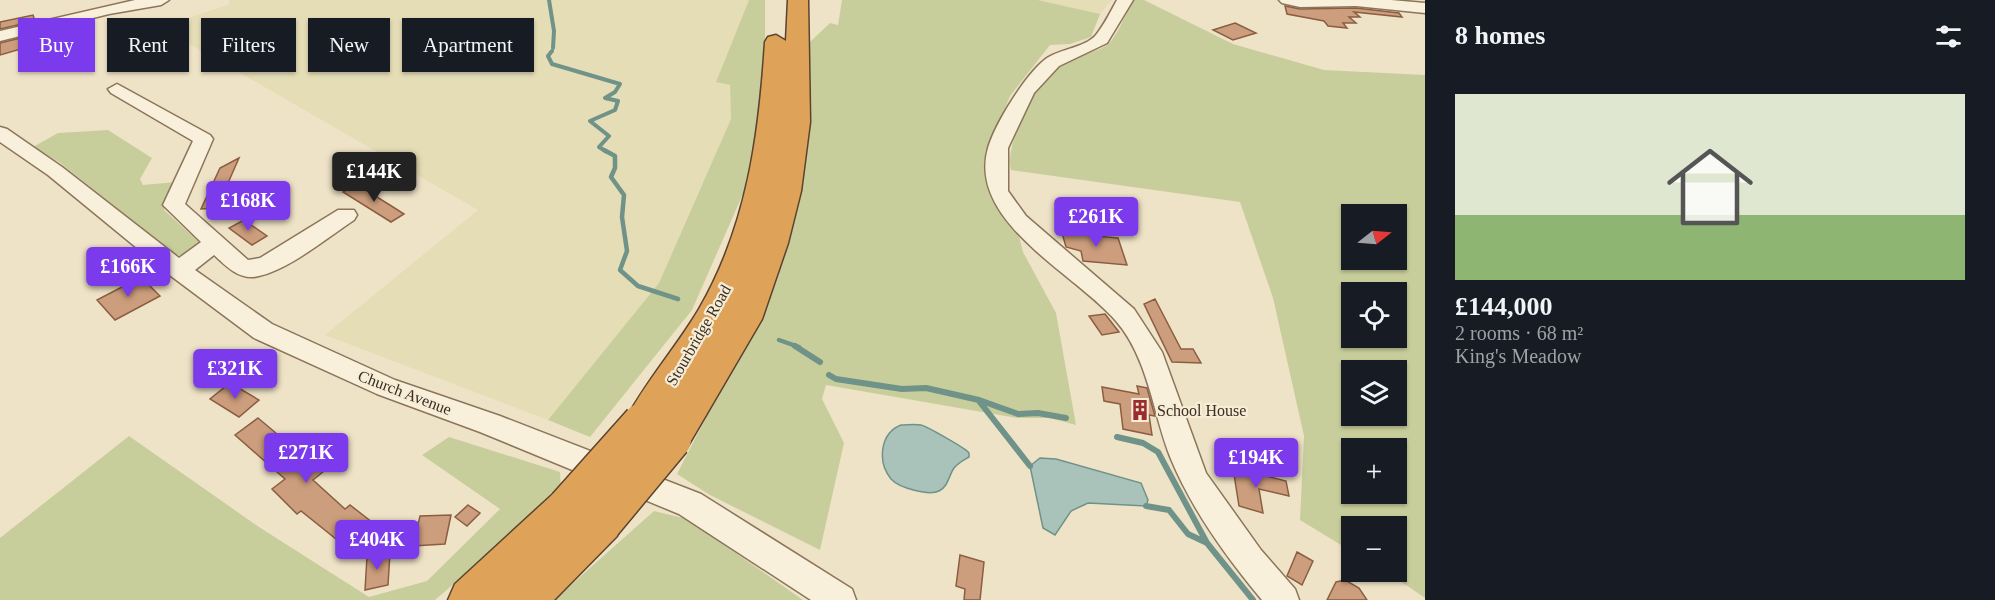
<!DOCTYPE html>
<html lang="en">
<head>
<meta charset="utf-8">
<style>
	body { margin:0; font-family:"Times New Roman",serif; background:#242831; color:#f1f3f6; height:100vh; display:flex; flex-direction:column; font-size:22px; white-space:nowrap }
	* { box-sizing:border-box; margin:0 }
	p { font-size:20px; color:#9ea1a6 }
	.icon { flex:none; width:33px; height:33px; fill:none; stroke:currentColor; stroke-width:2; stroke-linecap:round; stroke-linejoin:round }
	.map { position:relative; flex:1; overflow:hidden }
	.side { display:flex; flex-direction:column; background:#171b24; width:570px }
	.side>* { flex:none }
	.top-card { position:absolute; left:18px; top:18px; width:570px; height:54px; display:flex; gap:12px }
	.needle { width:39px; rotate:73deg }
	.controls { position:absolute; left:1341px; top:204px; display:grid; gap:12px }
	.controls a { display:grid; place-items:center; width:66px; height:66px; border-radius:0px; background:#171b24; box-shadow:0 2px 4px #0004; font-size:30px }
	.price { position:absolute; translate:-50% -51px; padding:0 14px; border-radius:6px; background:#7c3aed; color:#fff; font-size:20px; line-height:39px; filter:drop-shadow(0 2px 3px #0008) }
	.price::after { content:''; position:absolute; left:50%; top:36px; width:18px; height:14px; margin-left:-9px; background:inherit; clip-path:polygon(0 0,100% 0,50% 100%) }
	.price.active { background:#222; color:#fff }
	ul { padding:0; list-style:none }
	li { display:grid; align-content:center; gap:12px; height:318px; padding:0 30px }
	li+li { border-top:2px solid #363941 }
	li span { display:grid; place-items:center; height:186px; border-radius:0px; color:#555 }
	li>.icon { margin-inline-start:auto }
	span .icon { width:108px; height:108px; fill:#fffc; stroke-width:1 }
	li b { font-size:26px }
	h2 { display:flex; justify-content:space-between; align-items:center; height:72px; padding:0 30px; font-size:26px }
	.pill { padding:0 21px; border-radius:0px; background:#171b24; box-shadow:0 2px 4px #0004; font-size:21px; line-height:54px }
	.pill.active { background:#7c3aed; color:#fff }
	main { display:flex; flex:1; min-height:0 }
	.map>svg:first-child { display:block }
</style>
</head>
<body>
<main>
<div class="map">
<svg width="1425" height="600" viewBox="0 0 1425 600">
	<rect width="100%" height="100%" fill="#efe3c7"/>
	<path fill="#e5ddb5" d="M230,0H749L716,82L730,85L731,119L659,283L548,420L325,335L478,210L160,27L228,5Z
		M1038,0H1112L1100,14Z"/>
	<path fill="#c8ce9b" fill-rule="evenodd" d="M749,0H765V83L746,187L692,310L590,437L548,420L659,283L731,119L730,85L716,82Z
		M842,0H1038L1100,14L1091,37L1070,44L1050,45L1010,96L994,136L1023,252L1056,313L1076,425L1050,418H1017L826,385L822,399L844,443L820,550L710,495L677,474L778,277L807,124L810,42L830,23L838,25Z
		M1133,0H1144L1233,44L1324,70L1425,75V598L1387,572H1396V526H1352L1351,551L1300,520L1304,436L1273,298L1240,202L1011,170C1004,143 1038,80 1060,64C1074,54 1100,54 1111,41C1120,30 1126,13 1133,0ZM1352,214H1396V260H1352ZM1352,292H1396V338H1352ZM1352,370H1396V416H1352ZM1352,448H1396V494H1352Z
		M108,130L152,158L140,179L143,185L176,182L164,210L200,243L187,255H176L59,162L33,147L58,133Z
		M129,436L259,527L369,597L427,581L500,509L422,455L449,437L560,472L561,491L435,600H0V538Z
		M654,511L687,519L803,600H554Z"/>
	<path fill="#a9c3bb" stroke="#6f9289" stroke-width="1.5" d="M901,425C907,425 915,424 921,425C926,426 967,449 969,453V457C964,460 958,463 954,468C949,475 948,487 939,491C929,496 899,488 891,479C877,462 880,433 901,425Z
		M1040,458L1056,459L1141,483L1148,500L1146,506L1088,503L1071,511L1055,535L1043,528L1030,466Z"/>
	<g fill="none" stroke-linecap="round" stroke-linejoin="round">
		<path stroke="#6f9289" stroke-width="4" d="M549,0L554,31L553,48
			M552,51L548,56L552,64L620,84L615,92L605,98L618,101L615,110L590,121L609,136L599,147L607,152"/>
		<path stroke="#6f9289" stroke-width="4.5" d="M604,150L615,156V168L611,177L624,195L622,217L627,251L620,270L638,286L678,299
			M779,340L799,347"/>
		<path stroke="#6f9289" stroke-width="6" d="M795,346L820,362
			M829,375L836,379L902,389L926,388L979,400L1018,414L1038,413L1066,418
			M979,401L1030,466
			M1117,437L1143,443L1158,452L1207,543L1253,600
			M1146,506L1169,510L1188,534L1207,543"/>
	</g>
	<path fill="#cd9e7d" stroke="#8b5e42" stroke-width="1.5" d="M1285,6L1300,9L1356,8L1399,13L1402,17L1354,12L1360,17H1349L1356,23H1343L1347,28L1328,26L1324,21L1287,14Z
		M33,15L35,21L0,29V22Z
		M1235,23L1256,33L1233,40L1213,30Z
		M41,33L74,55L54,62L31,46L0,55V43Z
		M239,158L217,208L201,209L220,168Z
		M356,184L393,207L404,214L391,222L343,192Z
		M244,220L267,236L252,245L229,228Z
		M1062,233L1118,238L1127,265L1083,261L1081,251L1066,247Z
		M141,277L160,296L115,320L97,300Z
		M1155,299L1181,349H1193L1201,363L1172,362L1144,304Z
		M1105,314L1119,332L1102,335L1089,316Z
		M230,383L259,400L239,417L210,399Z
		M1137,386L1147,388L1155,416L1149,415L1152,435L1123,429L1120,404L1104,401L1102,387L1139,394Z
		M258,418L289,444L294,439L315,456L321,451L334,463L313,480L345,509L350,505L377,526L351,551L301,511L297,514L272,489L285,479L235,435Z
		M1233,468L1286,481L1289,496L1259,489L1263,513L1239,506Z
		M468,505L480,513L467,526L455,517Z
		M451,515L445,544L413,546L420,516Z
		M1297,552L1313,561L1302,585L1287,576Z
		M390,553L388,585L365,590L367,557Z
		M960,555L984,562L980,600H964L965,589L956,586Z
		M1345,580L1359,588L1367,600H1327L1336,582Z"/>
	<g fill="none" stroke-linecap="round" stroke-linejoin="round">
		<defs>
			<path id="minor" d="M135,0H169L161,5L109,14L0,41V31Z
				M1117,0H1133L1107,43L1059,66L1034,93L1008,148V191L1026,216L1134,309L1162,352L1206,473L1261,550L1295,589L1299,600H1262C1227,558 1192,510 1171,459C1153,415 1149,359 1116,321C1076,274 967,222 988,148C995,124 1026,73 1047,58C1061,49 1086,47 1096,35C1104,25 1111,11 1117,0Z
				M1279,0H1391L1425,3V13L1356,6L1300,7L1282,3Z
				M117,84L210,135L213,139L185,204L248,260L260,258L338,210H354L357,215L354,220C328,237 284,274 253,277C237,278 225,265 214,255L195,270L272,324L395,380L500,416L701,494L852,589L856,600H811L679,514L480,432L377,394L254,338L171,276L48,175L0,142V127L7,129L62,167L179,258L201,242L163,205L193,141L111,93L108,89Z"/>
			<path id="highway" d="M788,0H808L810,122L801,191L788,243L762,319L685,451L671,455L657,451L652,439L654,435L643,439L630,434L624,423C644,383 676,348 699,309C747,226 759,136 765,42L768,37L776,35L786,41Z
				M568,488L583,494L588,508L602,503L617,508L623,522L617,536L554,600H448L455,584L553,494Z"/>
		</defs>
		<use href="#minor" stroke="#8b755c" stroke-width="3"/>
		<use href="#highway" stroke="#5a4330" stroke-width="3"/>
		<use href="#minor" fill="#f9f0db" fill-rule="evenodd"/>
		<use href="#highway" fill="#dea359" fill-rule="evenodd"/>
		<defs>
			<path id="highway-bridge" d="M568,507L643,423
				M602,522L671,439"/>
		</defs>
		<use href="#highway-bridge" stroke="#5a4330" stroke-width="43" stroke-linecap="butt"/>
		<use href="#highway-bridge" stroke="#dea359" stroke-width="40"/>
	</g>
	<defs>
		<symbol id="building-bare" viewBox="-9 -9 18 18"><path d="M-4-6H4V6H1V3H-1V6H-4ZM-2.5-4.3h1.7v1.8h-1.7ZM.8-4.3h1.7v1.8H.8ZM-2.5-1h1.7V.8h-1.7ZM.8-1h1.7V.8H.8Z" fill="#9b2b2d" stroke="#f6edd7" stroke-width="2.5" paint-order="stroke"/></symbol>
	</defs>
	<g fill-rule="evenodd">
		<use href="#building-bare" x="1125" y="395" width="30" height="30"/>
	</g>
	<g text-anchor="middle" stroke-width="4.5" stroke-linejoin="round" paint-order="stroke">
		<g font-size="16" fill="#3c2d20" stroke="#f6edd7">
			<text transform="translate(698 335) rotate(-60)" y="6">Stourbridge Road</text>
			<text transform="translate(405 392) rotate(21)" y="6">Church Avenue</text>
		</g>
		<g font-size="16" fill="#3c2d20" stroke="#f6edd7" text-anchor="start">
			<text x="1157" y="416">School House</text>
		</g>
	</g>
</svg>
<div class="controls">
<a><svg class="needle" viewBox="-14 -14 28 28"><path d="M0-13l5 13h-10z" fill="#e53935"/><path d="M0 13l5-13h-10z" fill="#9ea1a6"/></svg></a>
<a><svg class="icon" aria-label="locate" viewBox="0 0 24 24"><circle cx="12" cy="12" r="6"/><path d="M12 2v4M12 18v4M2 12h4M18 12h4"/></svg></a>
<a><svg class="icon" aria-label="layers" viewBox="0 0 24 24"><path d="M12 4l9 5-9 5-9-5zM3 14l9 5 9-5"/></svg></a>
<a>+</a>
<a>−</a>
</div>
<b class="price active" style="left:374px;top:203px">£144K</b>
<b class="price" style="left:248px;top:232px">£168K</b>
<b class="price" style="left:1096px;top:248px">£261K</b>
<b class="price" style="left:128px;top:298px">£166K</b>
<b class="price" style="left:235px;top:400px">£321K</b>
<b class="price" style="left:306px;top:484px">£271K</b>
<b class="price" style="left:1256px;top:489px">£194K</b>
<b class="price" style="left:377px;top:571px">£404K</b>
<div class="top-card">
<a class="pill active">Buy</a>
<a class="pill">Rent</a>
<a class="pill">Filters</a>
<a class="pill">New</a>
<a class="pill">Apartment</a>
</div>
</div>
<section class="side">
<h2>8 homes<svg class="icon" aria-label="filters" viewBox="0 0 24 24"><path d="M4 7h16M4 17h16"/><circle cx="9" cy="7" r="2"/><circle cx="15" cy="17" r="2"/></svg></h2>
<ul>
<li><span style="background:linear-gradient(#dfe7d0 65%,#8fb573 0)"><svg class="icon" aria-label="home" viewBox="0 0 24 24"><path d="M3 11l9-7 9 7M6 9v11h12V9"/></svg></span><div><b>£144,000</b><p>2 rooms · 68 m²</p><p>King's Meadow</p></div></li>
</ul>
</section>
</main>
</body>
</html>
